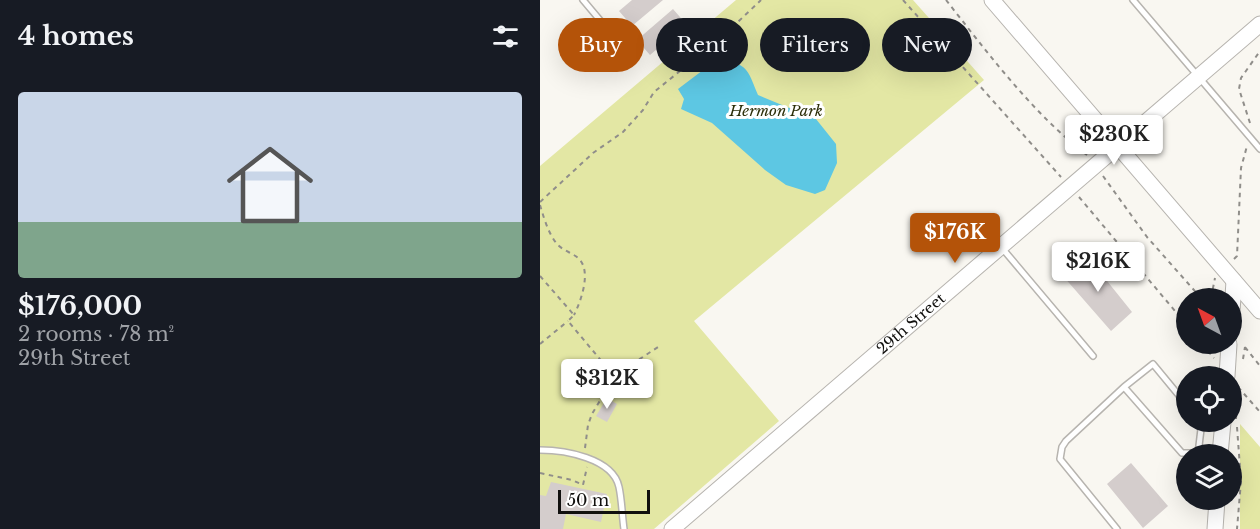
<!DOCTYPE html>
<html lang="en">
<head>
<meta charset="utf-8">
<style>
	body { margin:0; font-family:"Libre Baskerville",serif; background:#20242c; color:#f1f3f6; height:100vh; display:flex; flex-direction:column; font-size:22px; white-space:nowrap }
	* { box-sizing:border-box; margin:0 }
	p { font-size:20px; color:#9ea1a6 }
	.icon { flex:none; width:33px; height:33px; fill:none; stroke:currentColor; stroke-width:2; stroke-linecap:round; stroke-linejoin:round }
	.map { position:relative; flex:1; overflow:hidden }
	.panel { display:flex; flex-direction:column; background:#171b24; width:540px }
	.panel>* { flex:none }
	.banner { position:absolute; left:18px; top:18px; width:570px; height:54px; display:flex; gap:12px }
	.needle { width:39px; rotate:319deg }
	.tools { position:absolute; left:636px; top:288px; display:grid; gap:12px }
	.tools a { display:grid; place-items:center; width:66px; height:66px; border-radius:50%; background:#171b24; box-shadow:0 6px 24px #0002; font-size:30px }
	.scale { position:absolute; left:18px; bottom:15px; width:92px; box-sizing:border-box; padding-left:6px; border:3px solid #11100e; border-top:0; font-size:16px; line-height:21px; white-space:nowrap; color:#11100e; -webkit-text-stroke:4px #fff; paint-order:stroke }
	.price { position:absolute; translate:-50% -51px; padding:0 14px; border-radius:6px; background:#fff; color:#222; font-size:20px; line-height:39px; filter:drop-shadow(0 2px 3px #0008) }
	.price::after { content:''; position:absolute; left:50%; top:36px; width:18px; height:14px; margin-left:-9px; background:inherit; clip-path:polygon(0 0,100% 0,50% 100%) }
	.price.selected { background:#b45309; color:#fff }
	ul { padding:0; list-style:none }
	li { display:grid; align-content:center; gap:12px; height:318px; padding:0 18px }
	li span { display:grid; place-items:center; height:186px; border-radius:6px; color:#555 }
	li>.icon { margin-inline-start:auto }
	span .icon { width:108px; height:108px; fill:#fffc; stroke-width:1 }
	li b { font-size:26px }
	h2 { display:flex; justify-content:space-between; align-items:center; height:72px; padding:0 18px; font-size:26px }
	.pill { padding:0 21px; border-radius:27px; background:#171b24; box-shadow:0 6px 24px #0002; font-size:21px; line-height:54px }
	.pill.selected { background:#b45309; color:#fff }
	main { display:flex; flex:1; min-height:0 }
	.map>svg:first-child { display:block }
</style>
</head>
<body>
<main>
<section class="panel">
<h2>4 homes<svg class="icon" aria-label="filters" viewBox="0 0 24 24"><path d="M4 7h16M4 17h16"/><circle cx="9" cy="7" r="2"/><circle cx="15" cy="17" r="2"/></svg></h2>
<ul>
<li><span style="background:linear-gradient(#c9d6e8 70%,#7fa58c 0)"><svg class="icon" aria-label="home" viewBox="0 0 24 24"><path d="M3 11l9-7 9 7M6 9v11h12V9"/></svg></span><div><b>$176,000</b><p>2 rooms · 78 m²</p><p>29th Street</p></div></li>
</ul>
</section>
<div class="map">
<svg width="720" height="529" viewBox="0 0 720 529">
	<rect width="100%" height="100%" fill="#f9f7f1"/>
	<path fill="#e3e7a4" d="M196,0H373L444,80L154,321L239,421L114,529H0V166Z
		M700,424L720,447V529H700Z"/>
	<path fill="#5dc7e3" d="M179,58C208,65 207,68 218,95L276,119L296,144L297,163L285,190L275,194L246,185L225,170L172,123L141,109L144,99L138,89Z"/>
	<path fill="#d4cdcc" d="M92,0H123L92,26L79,11Z
		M133,9L146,24L110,55L97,40Z
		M547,256L592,312L571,331L523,276Z
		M67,398L77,404L67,422L56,416Z
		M591,463L628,506L603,528L567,484Z
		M11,482L67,494L61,522L26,514L23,529H0V495L6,496Z"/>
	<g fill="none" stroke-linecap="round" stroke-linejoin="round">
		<defs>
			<path id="lane" d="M43,0L91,57
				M593,0L720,149
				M462,248L553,356
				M584,387L613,364L646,404
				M0,450C24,450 73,458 79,487C82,501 82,515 84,529
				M658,454L661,429L659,422
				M577,529L520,459L522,447L526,441L584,387L642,453H679"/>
			<g id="secondary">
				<path d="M452,0L720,311"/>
				<path d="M692,312L694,281"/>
				<path d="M687,376L689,344"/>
				<path d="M680,454L683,422"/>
				<path id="s1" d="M132,529L720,24"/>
				<path d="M675,529L677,500"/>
			</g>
		</defs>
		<use href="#lane" stroke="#b7b4af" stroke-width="8"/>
		<use href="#secondary" stroke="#b7b4af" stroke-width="17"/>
		<path stroke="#908e8a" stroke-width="2" stroke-dasharray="4.5 4.5" stroke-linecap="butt" d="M363,0L521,177
			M406,0C447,52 494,115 547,155
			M710,123L699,89L701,78L720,51
			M563,176L607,237L661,298
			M539,197L646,324
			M0,202L53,153L83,132L103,110L114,92L181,38L221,0
			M0,205C4,218 8,233 17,244C23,251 34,253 40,260C51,273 41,301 34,315
			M694,259L697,256L701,168L707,146
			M0,276L34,315L28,321L74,376L118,347
			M671,298L675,278
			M0,344L28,321
			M662,344L674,358
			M705,347L720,366
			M703,359L705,347
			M698,387L720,412
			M696,419L698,385
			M697,427L701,481L697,529
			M45,448L48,425L52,414L74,377
			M0,473L32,480L43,485L47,467"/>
		<use href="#lane" stroke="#fff" stroke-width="5"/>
		<use href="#secondary" stroke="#fff" stroke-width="15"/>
	</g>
	<g text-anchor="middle" stroke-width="6" stroke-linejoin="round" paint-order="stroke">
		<g font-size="15" font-style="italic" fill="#2d2f0a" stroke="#fff">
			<text x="236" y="116">Hermon Park</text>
		</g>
		<g font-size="15" fill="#11100e" stroke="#fff">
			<text dy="5" stroke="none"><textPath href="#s1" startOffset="315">29th Street</textPath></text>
		</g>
	</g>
</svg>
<div class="tools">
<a><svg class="needle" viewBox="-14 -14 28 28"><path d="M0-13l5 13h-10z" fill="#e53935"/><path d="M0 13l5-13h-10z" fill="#9ea1a6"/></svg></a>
<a><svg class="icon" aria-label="locate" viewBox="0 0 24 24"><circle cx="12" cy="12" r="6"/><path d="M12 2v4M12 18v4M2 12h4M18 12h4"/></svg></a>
<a><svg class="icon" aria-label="layers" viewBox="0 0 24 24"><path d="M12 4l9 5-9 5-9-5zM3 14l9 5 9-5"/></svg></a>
</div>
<div class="scale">50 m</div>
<b class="price" style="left:574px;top:166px">$230K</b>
<b class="price selected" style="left:415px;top:264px">$176K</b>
<b class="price" style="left:558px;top:293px">$216K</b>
<b class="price" style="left:67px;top:410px">$312K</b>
<div class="banner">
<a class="pill selected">Buy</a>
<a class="pill">Rent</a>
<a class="pill">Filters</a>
<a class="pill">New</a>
</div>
</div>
</main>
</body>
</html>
